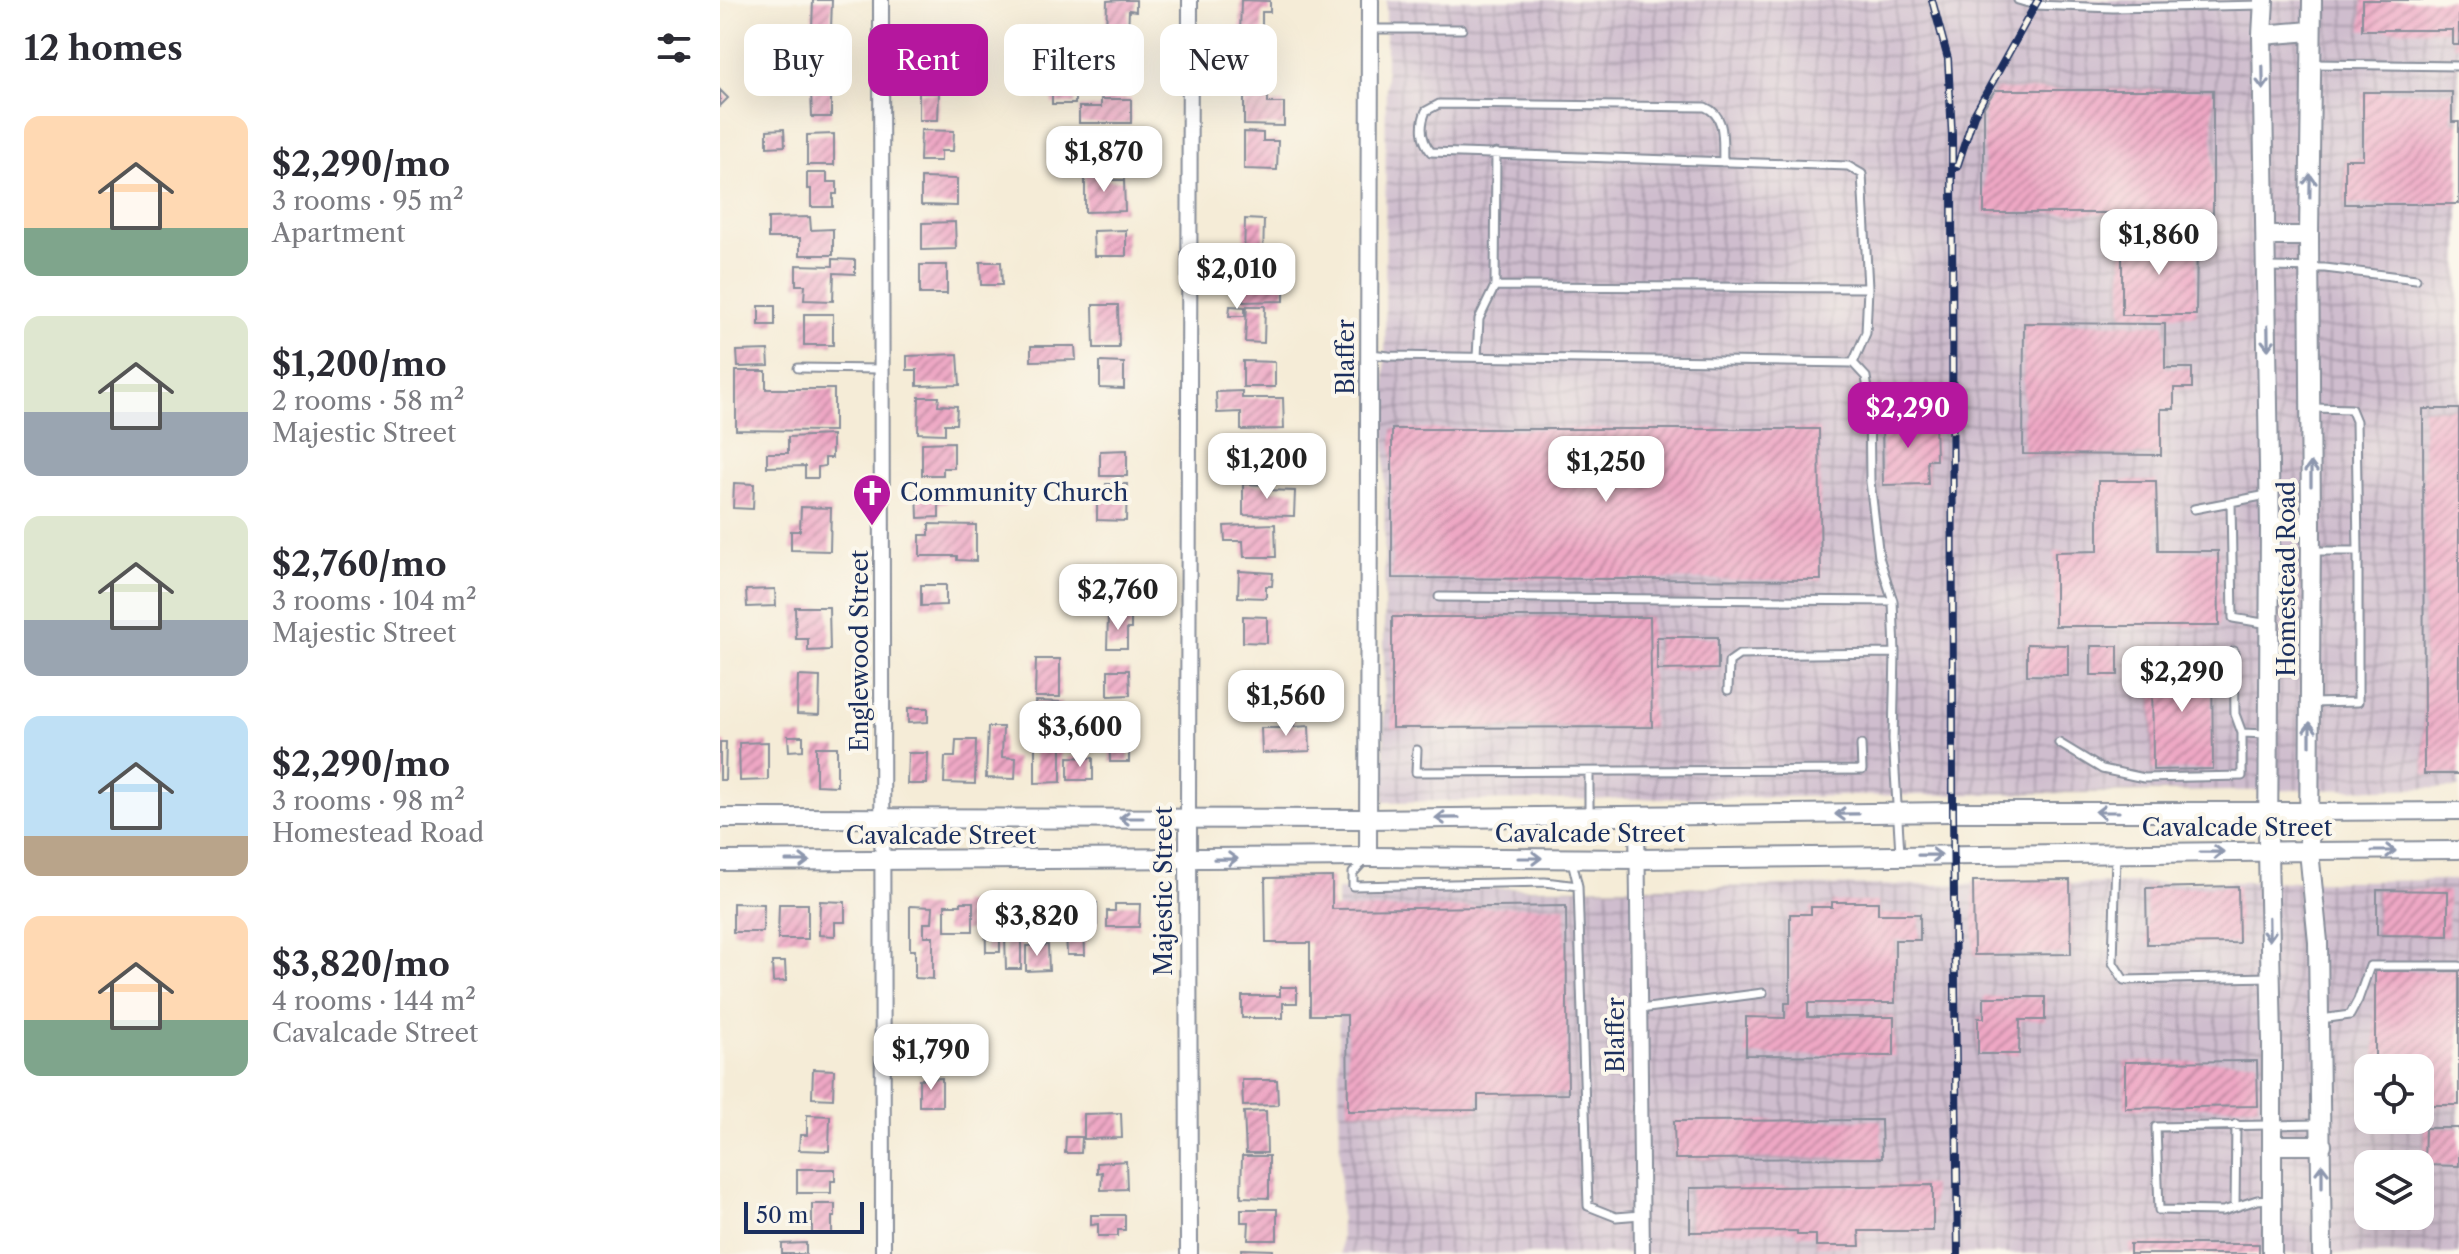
<!DOCTYPE html>
<html lang="en">
<head>
<meta charset="utf-8">
<style>
	body { margin:0; font-family:"Libre Caslon Text",serif; background:#f7f7f7; color:#2b2b33; height:100vh; display:flex; flex-direction:column; font-size:30px; white-space:nowrap }
	* { box-sizing:border-box; margin:0 }
	p { font-size:26px; color:#7c7c81 }
	.icon { flex:none; width:44px; height:44px; fill:none; stroke:currentColor; stroke-width:2; stroke-linecap:round; stroke-linejoin:round }
	.map { position:relative; flex:1; overflow:hidden }
	.side { display:flex; flex-direction:column; background:#fff; width:720px }
	.side>* { flex:none }
	.top-card { position:absolute; left:24px; top:24px; width:760px; height:72px; display:flex; gap:16px }
	.tools { position:absolute; left:1634px; top:1054px; display:grid; gap:16px }
	.tools a { display:grid; place-items:center; width:80px; height:80px; border-radius:16px; background:#fff; box-shadow:0 8px 32px #0002; font-size:40px }
	.scale { position:absolute; left:24px; bottom:20px; width:120px; box-sizing:border-box; padding-left:8px; border:4px solid #1b2f5e; border-top:0; font-size:22px; line-height:28px; white-space:nowrap; color:#1b2f5e; -webkit-text-stroke:6px #fbf7ec; paint-order:stroke }
	.price { position:absolute; translate:-50% -68px; padding:0 18px; border-radius:16px; background:#fff; color:#222; font-size:26px; line-height:52px; filter:drop-shadow(0 2px 4px #0008) }
	.price::after { content:''; position:absolute; left:50%; top:48px; width:24px; height:18px; margin-left:-12px; background:inherit; clip-path:polygon(0 0,100% 0,50% 100%) }
	.price.selected { background:#b5179e; color:#fff }
	ul { padding:0; list-style:none }
	li { display:flex; align-items:center; gap:24px; height:200px; padding:0 24px }
	li span { display:grid; place-items:center; flex:none; width:224px; height:160px; border-radius:16px; color:#555 }
	li>.icon { margin-inline-start:auto }
	span .icon { width:96px; height:96px; fill:#fffc; stroke-width:1 }
	li b { font-size:34px }
	h2 { display:flex; justify-content:space-between; align-items:center; height:96px; padding:0 24px; font-size:34px }
	.pill { padding:0 28px; border-radius:16px; background:#fff; box-shadow:0 8px 32px #0002; font-size:28px; line-height:72px }
	.pill.selected { background:#b5179e; color:#fff }
	main { display:flex; flex:1; min-height:0 }
	.map>svg:first-child { display:block }
</style>
</head>
<body>
<main>
<section class="side">
<h2>12 homes<svg class="icon" aria-label="filters" viewBox="0 0 24 24"><path d="M4 7h16M4 17h16"/><circle cx="9" cy="7" r="2"/><circle cx="15" cy="17" r="2"/></svg></h2>
<ul>
<li><span style="background:linear-gradient(#ffd9b3 70%,#7fa58c 0)"><svg class="icon" aria-label="home" viewBox="0 0 24 24"><path d="M3 11l9-7 9 7M6 9v11h12V9"/></svg></span><div><b>$2,290/mo</b><p>3 rooms · 95 m²</p><p>Apartment</p></div></li>
<li><span style="background:linear-gradient(#dfe7d0 60%,#9aa5b1 0)"><svg class="icon" aria-label="home" viewBox="0 0 24 24"><path d="M3 11l9-7 9 7M6 9v11h12V9"/></svg></span><div><b>$1,200/mo</b><p>2 rooms · 58 m²</p><p>Majestic Street</p></div></li>
<li><span style="background:linear-gradient(#dfe7d0 65%,#9aa5b1 0)"><svg class="icon" aria-label="home" viewBox="0 0 24 24"><path d="M3 11l9-7 9 7M6 9v11h12V9"/></svg></span><div><b>$2,760/mo</b><p>3 rooms · 104 m²</p><p>Majestic Street</p></div></li>
<li><span style="background:linear-gradient(#bfe0f5 75%,#b9a48a 0)"><svg class="icon" aria-label="home" viewBox="0 0 24 24"><path d="M3 11l9-7 9 7M6 9v11h12V9"/></svg></span><div><b>$2,290/mo</b><p>3 rooms · 98 m²</p><p>Homestead Road</p></div></li>
<li><span style="background:linear-gradient(#ffd9b3 65%,#7fa58c 0)"><svg class="icon" aria-label="home" viewBox="0 0 24 24"><path d="M3 11l9-7 9 7M6 9v11h12V9"/></svg></span><div><b>$3,820/mo</b><p>4 rooms · 144 m²</p><p>Cavalcade Street</p></div></li>
</ul>
</section>
<div class="map">
<svg width="1739" height="1254" viewBox="0 0 1739 1254">
	<defs>
		<pattern id="industrial-grid" width="8" height="8" patternUnits="userSpaceOnUse" patternTransform="scale(2)"><rect width="8" height="8" fill="#cfbdce"/><path d="M0 4h8M4 0v8" fill="none" stroke="#a79aaa"/></pattern>
		<pattern id="building-hatch" width="6" height="6" patternUnits="userSpaceOnUse" patternTransform="scale(2)"><rect width="6" height="6" fill="#eea7c4"/><path d="M-1 1l2-2M0 6l6-6M5 7l2-2" fill="none" stroke="#c088a2"/></pattern>
	</defs>
	<rect width="100%" height="100%" fill="#fbf7ec"/>
	<filter id="ink" filterUnits="userSpaceOnUse"><feTurbulence type="fractalNoise" baseFrequency=".0125" numOctaves="2"/><feDisplacementMap in="SourceGraphic" scale="16" xChannelSelector="R" yChannelSelector="G"/><feConvolveMatrix kernelMatrix="1 2 1 2 8 2 1 2 1" color-interpolation-filters="sRGB"/></filter>
	<filter id="wash" filterUnits="userSpaceOnUse"><feTurbulence type="fractalNoise" baseFrequency=".006" numOctaves="4" result="noise"/><feDisplacementMap in="SourceGraphic" scale="32" xChannelSelector="R" yChannelSelector="G"/><feGaussianBlur stdDeviation="1.8" result="paint"/><feColorMatrix in="noise" values="0 0 0 0 0 0 0 0 0 0 0 0 0 0 0 0 0 1.4 0 .05"/><feComposite in="paint" operator="in"/></filter>
	<g filter="url(#wash)">
		<rect width="100%" height="100%" fill="#f5ecd7"/>
		<path fill="url(#industrial-grid)" fill-rule="evenodd" d="M666,0H1739V788L664,802Z
			M1739,880V1254H621L617,890ZM1648,1068H1700V1120H1648ZM1648,1164H1700V1216H1648Z"/>
		<g id="blocks">
			<path fill="url(#building-hatch)" d="M93,0H112L111,29H92Z
				M401,0H416V11L409,10L408,35H386L387,1Z
				M521,0L550,1V12H542V35H520Z
				M1642,0H1739V45H1733V30H1642Z
				M112,39L113,76L88,77L87,40Z
				M333,41L393,42V57L333,56Z
				M221,43V64L240,63V77H199V53H186V44Z
				M522,43H543L542,80H521Z
				M355,85V104H332V86Z
				M0,90L8,98L0,106Z
				M91,90H111V117H92Z
				M1275,90H1493V213H1264V107Z
				M524,91H548V103H564V126L524,125Z
				M1643,92H1732V122H1739V204H1625V159H1643Z
				M199,93H219L218,120H199Z
				M381,99H411V123H359V107H381Z
				M64,129L65,146L47,147V130Z
				M201,130L234,131L233,151H221V161H200Z
				M388,130H406L405,169H374L375,138L388,139Z
				M524,132L543,133V141H558L557,170L524,169Z
				M114,134V165H87V135Z
				M87,173H107V182H117V194H113V207H91V189H87Z
				M365,173H380V180H404L405,211L365,212Z
				M201,178L237,179V206L201,205Z
				M90,217L91,230L113,229V255H80V238H48V218Z
				M525,219L544,220L543,258L524,257Z
				M235,222L236,249L202,250V223Z
				M406,230V256H374L373,231Z
				M1402,239H1477L1476,315H1402Z
				M113,259L135,260V274L114,273L113,301L84,300L85,285H76V265L113,266Z
				M260,262H281L282,285H261Z
				M200,265H227V294H200Z
				M567,265L568,285H564V301L523,302L522,266Z
				M373,305H398L399,348H374Z
				M39,306H55V325H39Z
				M510,306L525,307V316H509Z
				M527,306H545L544,343L525,342Z
				M84,314H113V345H84Z
				M1304,323L1445,324V368H1472V388H1454V409H1441V455L1303,454Z
				M311,346H355L356,360L311,361Z
				M48,350L49,366L18,367L17,351Z
				M238,354L240,385L197,386V370H187V356Z
				M523,361L555,362V387H523Z
				M380,362L404,363V389L380,388Z
				M16,371H46V389H114V431L16,430Z
				M522,391V398H563L564,429L521,430V412L497,413L496,392Z
				M199,397H219L218,405L237,406L236,424H225V434L198,433Z
				M1703,409H1739V774H1704Z
				M1215,418L1216,460H1207L1208,484L1163,485L1162,419Z
				M672,429H1099L1101,580L672,578Z
				M112,435V458H105V466L98,467V478H85V466L47,467V453H68V437Z
				M555,439V458H546L547,473L523,474V460H502L501,440Z
				M234,442V468H223V475H202V443Z
				M407,450V476H380V451Z
				M1378,481H1436L1438,551H1498L1499,626H1335V552L1378,551Z
				M14,483L34,484L33,509L13,508Z
				M386,484H407L406,521L377,520V502H386Z
				M523,484L548,485L547,490L575,491L574,516L523,515Z
				M197,490H226L227,503H219V517L198,518Z
				M81,507L111,508L110,551L71,550V531H80Z
				M209,524L256,525V561L237,560V556H200V535H209Z
				M555,524L556,557H524L523,541H505L504,526Z
				M406,569L407,609H387V593L377,594L376,570Z
				M519,571L553,573L552,586H546V598L518,597Z
				M201,585H226V605L201,606Z
				M55,589L56,606L27,607L26,590Z
				M75,607H109L110,650L88,651V639H76Z
				M523,616L547,617V643L523,642Z
				M388,617H411V629H407V648H387Z
				M672,617H930L932,727L672,728Z
				M937,637H998V669L937,670Z
				M1307,644L1348,645V676L1307,675Z
				M1371,646H1398V675H1371Z
				M316,659H340V697H315Z
				M1432,659H1492L1493,769L1433,770Z
				M388,670H409L410,695L388,696Z
				M78,676L100,677L99,715L77,714Z
				M315,701L341,702V740H315Z
				M188,708H208V722L188,723Z
				M380,708L408,709V729L379,728Z
				M574,719V727L589,726L590,751L542,753L541,728H562V720Z
				M268,727H283L282,757L296,758L295,779L266,778Z
				M389,730H409V762H390Z
				M68,736H83V750L69,751Z
				M236,740H256L255,784L224,783L225,757H235Z
				M0,742H6L5,780H0Z
				M48,742V780L20,781L19,743Z
				M315,744H341V782L315,783Z
				M96,747H117V786L96,785Z
				M188,753H208L207,784H187Z
				M348,757L373,758V780H348Z
				M612,877V909L846,906L848,1094L758,1095V1110L628,1111L627,1015H590V943H546L545,878Z
				M1350,880L1351,954L1254,955L1253,881Z
				M1518,886L1519,943L1427,944L1426,888Z
				M1657,890L1728,891V936L1657,935Z
				M100,901L125,902V922H115V936L99,935Z
				M307,901H334V941H306Z
				M241,902H253V931H225V905H241Z
				M1112,902H1158V914H1200V940H1175V1003H1088V1017H1174V1056L1026,1055V1017L1065,1018V1003H1070V914H1091V907H1112Z
				M13,903L44,904L43,932H13Z
				M265,903H293V929H280V952H266Z
				M377,903V925H364L365,955H347L345,904Z
				M59,904H88V939H58Z
				M395,904H420L419,927H387V911H395Z
				M190,906L213,907L212,923H204V936H213V979L195,978V950H190Z
				M285,936H301V969H286Z
				M328,945L329,970L306,971V946Z
				M52,962H65L66,981L53,982Z
				M1655,971H1739V1105H1700V1068H1655Z
				M560,987H577V1003H563V1018H522V996H560Z
				M1264,997H1325V1020H1300L1299,1054H1258V1018H1264Z
				M202,1039H222L221,1062H202Z
				M1537,1061L1538,1106L1405,1108V1062Z
				M93,1069L114,1070L113,1099L92,1098Z
				M222,1078V1106H199V1079Z
				M522,1080H557L558,1105L523,1106Z
				M546,1111L547,1153H526L524,1112Z
				M401,1113L402,1138L364,1139V1114Z
				M87,1115L110,1116L109,1151L79,1150L80,1135H87Z
				M1161,1120L1162,1158L955,1159L954,1121Z
				M1705,1128H1739V1166L1704,1165Z
				M346,1137H362L361,1153H345Z
				M522,1156H549V1198L521,1197Z
				M406,1161L407,1189L381,1190L382,1172L377,1173V1163Z
				M77,1169H115V1181H111V1193H77Z
				M1213,1185V1231H1139L1140,1246H1096V1235H1077V1231L970,1232V1188Z
				M92,1204H115V1217H112V1234H92Z
				M521,1209H557V1240H528L529,1222H521Z
				M371,1215H405V1230H398V1236H378V1224L371,1225Z
				M86,1243V1254H62V1244Z
				M1410,1244H1539V1254H1410Z
				M522,1249L553,1250V1254H522Z"/>
		</g>
	</g>
	<g filter="url(#ink)">
		<use href="#blocks" fill-opacity="0" stroke="#888e9a" stroke-width="2"/>
		<g fill="none" stroke-linecap="round" stroke-linejoin="round">
			<defs>
				<path id="service" d="M1298,0L1315,5L1393,8L1543,5
					M650,29H742
					M1593,64L1739,66
					M776,153L775,286L1148,288
					M1003,162C1002,141 1007,116 985,107L719,104L706,111C700,125 701,140 711,152L1128,166L1142,174L1148,288L1146,333L1133,363
					M1547,267L1605,268L1696,279
					M650,354L669,356L1133,363L1146,377L1149,396L1150,481L1159,557L1173,601L1175,653L1173,739L1180,853
					M757,357L759,319L775,286
					M78,368L162,369
					M1593,408L1631,409L1636,421L1638,551
					M1511,502L1513,618L1549,624
					M1474,509L1547,495
					M719,597L1173,601
					M1008,690L1009,662L1019,655L1175,653
					M1590,703L1638,702V551H1593
					M1522,733L1547,734
					M1339,743L1382,769L1424,778L1522,776V733L1515,714L1514,651
					M697,750L696,772L1142,770L1141,745
					M869,772V814
					M1396,855L1393,963L1404,980L1551,977
					M645,860L633,873V886L825,882L858,886L868,1206L896,1217L921,1215
					M852,861L858,886
					M920,1009L1043,993
					M1601,1019L1630,1015L1638,1000L1650,966H1739
					M1550,1199L1537,1200L1503,1211L1439,1210L1436,1127L1599,1124
					M1515,1207L1516,1124"/>
				<path id="minor" d="M161,0L163,1254
					M917,816L922,1254
					M468,818L470,0"/>
				<path id="tertiary" d="M1589,812L1739,811
					M468,818L469,1254
					M1589,851L1739,850
					M648,857L650,0"/>
				<path id="secondary" d="M1544,0L1542,35L1550,528L1548,851L1552,1042V1254
					M1592,0L1589,236L1591,524L1589,851L1598,942L1602,1254
					M1542,35L1591,31
					M1547,236H1589
					M1550,528L1591,524
					M0,818L647,819L1233,812H1589
					M0,861L648,857L918,859L1589,851
					M1552,1145H1602"/>
			</defs>
			<use href="#service" stroke="#888e9a" stroke-width="11"/>
			<use href="#minor" stroke="#888e9a" stroke-width="18"/>
			<use href="#tertiary" stroke="#888e9a" stroke-width="20"/>
			<use href="#secondary" stroke="#888e9a" stroke-width="22"/>
			<use href="#service" stroke="#fff" stroke-width="7"/>
			<use href="#minor" stroke="#fff" stroke-width="14"/>
			<use href="#tertiary" stroke="#fff" stroke-width="16"/>
			<use href="#secondary" stroke="#fff" stroke-width="18"/>
			<defs>
				<path id="rail" d="M1212,0L1228,59L1232,135L1233,812L1238,1254
					M1237,167L1254,115L1318,0"/>
			</defs>
			<use href="#rail" stroke="#1b2f5e" stroke-width="8"/>
			<use href="#rail" stroke="#fbf7ec" stroke-width="5" stroke-dasharray="15" stroke-linecap="butt"/>
		</g>
		<defs><path id="oneway-shaft" d="M-6 0H5M1.5-3L5.5 0L1.5 3" fill="none" stroke-width="1.6" stroke-linecap="round" stroke-linejoin="round" transform="scale(2)"/></defs>
		<g stroke="#8d97ae">
			<use href="#oneway-shaft" transform="translate(1543 78) rotate(89)"/>
			<use href="#oneway-shaft" transform="translate(1590 186) rotate(-89)"/>
			<use href="#oneway-shaft" transform="translate(1548 338) rotate(89)"/>
			<use href="#oneway-shaft" transform="translate(1591 474) rotate(-90)"/>
			<use href="#oneway-shaft" transform="translate(1590 734) rotate(-90)"/>
			<use href="#oneway-shaft" transform="translate(1387 812) rotate(180)"/>
			<use href="#oneway-shaft" transform="translate(1127 814) rotate(179)"/>
			<use href="#oneway-shaft" transform="translate(411 818) rotate(180)"/>
			<use href="#oneway-shaft" transform="translate(727 818) rotate(179)"/>
			<use href="#oneway-shaft" transform="translate(1664 851)"/>
			<use href="#oneway-shaft" transform="translate(1492 852) rotate(-1)"/>
			<use href="#oneway-shaft" transform="translate(1210 855) rotate(-1)"/>
			<use href="#oneway-shaft" transform="translate(810 858)"/>
			<use href="#oneway-shaft" transform="translate(506 859) rotate(-1)"/>
			<use href="#oneway-shaft" transform="translate(78 861)"/>
			<use href="#oneway-shaft" transform="translate(1549 929) rotate(89)"/>
			<use href="#oneway-shaft" transform="translate(1602 1176) rotate(-90)"/>
		</g>
	</g>
	<defs>
		<symbol id="church-pin" viewBox="-11 -11 22 30"><path d="M0 17L-7.5 6A9.5 9.5 0 1 1 7.5 6Z" fill="#b5179e" stroke="#fbf7ec"/><path d="M-1.2-6h2.4v3.5h3.3v2.4h-3.3V6h-2.4V-.1h-3.3v-2.4h3.3Z" fill="#fff"/></symbol>
	</defs>
	<g fill-rule="evenodd">
		<use href="#church-pin" x="130" y="471" width="44" height="60"/>
	</g>
	<g text-anchor="middle" stroke-width="8" stroke-linejoin="round" paint-order="stroke">
		<g font-size="24" fill="#1b2f5e" stroke="#fbf7ec">
			<text transform="translate(626 357) rotate(-90)" y="8">Blaffer</text>
			<text transform="translate(1567 579) rotate(-90)" y="8">Homestead Road</text>
			<text transform="translate(140 651) rotate(-90)" y="8">Englewood Street</text>
			<text x="1517" y="836">Cavalcade Street</text>
			<text x="870" y="842">Cavalcade Street</text>
			<text x="221" y="844">Cavalcade Street</text>
			<text transform="translate(444 891) rotate(-90)" y="8">Majestic Street</text>
			<text transform="translate(896 1035) rotate(-90)" y="8">Blaffer</text>
		</g>
		<g font-size="24" fill="#1b2f5e" stroke="#fbf7ec" text-anchor="start">
			<text x="180" y="501">Community Church</text>
		</g>
	</g>
</svg>
<div class="tools">
<a><svg class="icon" aria-label="locate" viewBox="0 0 24 24"><circle cx="12" cy="12" r="6"/><path d="M12 2v4M12 18v4M2 12h4M18 12h4"/></svg></a>
<a><svg class="icon" aria-label="layers" viewBox="0 0 24 24"><path d="M12 4l9 5-9 5-9-5zM3 14l9 5 9-5"/></svg></a>
</div>
<div class="scale">50 m</div>
<b class="price" style="left:384px;top:194px">$1,870</b>
<b class="price" style="left:1439px;top:277px">$1,860</b>
<b class="price" style="left:517px;top:311px">$2,010</b>
<b class="price selected" style="left:1188px;top:450px">$2,290</b>
<b class="price" style="left:547px;top:501px">$1,200</b>
<b class="price" style="left:886px;top:504px">$1,250</b>
<b class="price" style="left:398px;top:632px">$2,760</b>
<b class="price" style="left:1462px;top:714px">$2,290</b>
<b class="price" style="left:566px;top:738px">$1,560</b>
<b class="price" style="left:360px;top:769px">$3,600</b>
<b class="price" style="left:317px;top:958px">$3,820</b>
<b class="price" style="left:211px;top:1092px">$1,790</b>
<div class="top-card">
<a class="pill">Buy</a>
<a class="pill selected">Rent</a>
<a class="pill">Filters</a>
<a class="pill">New</a>
</div>
</div>
</main>
</body>
</html>
